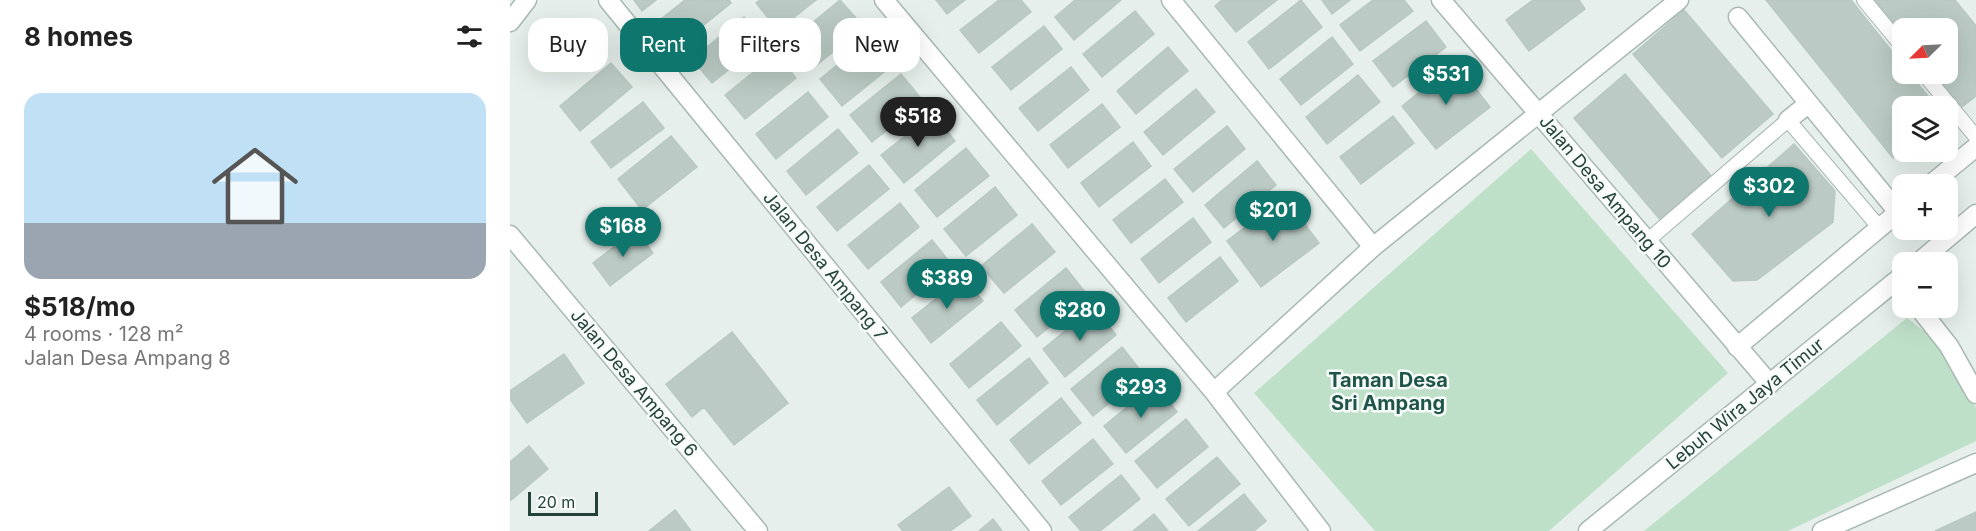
<!DOCTYPE html>
<html lang="en">
<head>
<meta charset="utf-8">
<style>
	body { margin:0; font-family:Inter,sans-serif; background:#f2f2f2; color:#222; height:100vh; display:flex; flex-direction:column; font-size:22px; white-space:nowrap }
	* { box-sizing:border-box; margin:0 }
	p { font-size:20px; color:#767676 }
	.icon { flex:none; width:33px; height:33px; fill:none; stroke:currentColor; stroke-width:2; stroke-linecap:round; stroke-linejoin:round }
	.map { position:relative; flex:1; overflow:hidden }
	.panel { display:flex; flex-direction:column; background:#fff; width:510px }
	.panel>* { flex:none }
	.top-card { position:absolute; left:18px; top:18px; width:570px; height:54px; display:flex; gap:12px }
	.needle { width:39px; rotate:246deg }
	.buttons { position:absolute; left:1382px; top:18px; display:grid; gap:12px }
	.buttons a { display:grid; place-items:center; width:66px; height:66px; border-radius:12px; background:#fff; box-shadow:0 6px 24px #0002; font-size:30px }
	.scale { position:absolute; left:18px; bottom:15px; width:70px; box-sizing:border-box; padding-left:6px; border:3px solid #24423a; border-top:0; font-size:16px; line-height:21px; white-space:nowrap; color:#24423a; -webkit-text-stroke:4px #f7fbf9; paint-order:stroke }
	.price { position:absolute; translate:-50% -51px; padding:0 14px; border-radius:21px; background:#0f766e; color:#fff; font-size:20px; line-height:39px; filter:drop-shadow(0 2px 3px #0008) }
	.price::after { content:''; position:absolute; left:50%; top:36px; width:18px; height:14px; margin-left:-9px; background:inherit; clip-path:polygon(0 0,100% 0,50% 100%) }
	.price.active { background:#222; color:#fff }
	ul { padding:0; list-style:none }
	li { display:grid; align-content:center; gap:12px; height:318px; padding:0 24px }
	li+li { border-top:2px solid #e0e0e0 }
	li span { display:grid; place-items:center; height:186px; border-radius:18px; color:#555 }
	li>.icon { margin-inline-start:auto }
	span .icon { width:108px; height:108px; fill:#fffc; stroke-width:1 }
	li b { font-size:26px }
	h2 { display:flex; justify-content:space-between; align-items:center; height:72px; padding:0 24px; font-size:26px }
	.tag { padding:0 21px; border-radius:18px; background:#fff; box-shadow:0 6px 24px #0002; font-size:21px; line-height:54px }
	.tag.active { background:#0f766e; color:#fff }
	main { display:flex; flex:1; min-height:0 }
	.map>svg:first-child { display:block }
</style>
</head>
<body>
<main>
<section class="panel">
<h2>8 homes<svg class="icon" aria-label="filters" viewBox="0 0 24 24"><path d="M4 7h16M4 17h16"/><circle cx="9" cy="7" r="2"/><circle cx="15" cy="17" r="2"/></svg></h2>
<ul>
<li><span style="background:linear-gradient(#bfe0f5 70%,#9aa5b1 0)"><svg class="icon" aria-label="home" viewBox="0 0 24 24"><path d="M3 11l9-7 9 7M6 9v11h12V9"/></svg></span><div><b>$518/mo</b><p>4 rooms · 128 m²</p><p>Jalan Desa Ampang 8</p></div></li>
</ul>
</section>
<div class="map">
<svg width="1466" height="531" viewBox="0 0 1466 531">
	<rect width="100%" height="100%" fill="#e6efeb"/>
	<path fill="#bfe0c8" d="M1021,149L1218,373L1039,531H865L744,393Z
		M1397,318L1434,347L1466,408V441L1278,531H1134Z"/>
	<path fill="#bbcac4" stroke="#b8c9c2" stroke-width="1.5" d="M124,0H146L132,11Z
		M175,0H219L221,3L169,45L150,20Z
		M250,0H306L268,30L246,3Z
		M330,0L354,27L303,68L280,41Z
		M426,0H455L437,14Z
		M489,0H511L521,12L469,53L450,30Z
		M565,0H611L564,40L545,17Z
		M712,0H767L726,32L705,6Z
		M791,0L812,27L759,69L738,42Z
		M812,0H840L822,14Z
		M863,0H894L903,11L850,51L830,25Z
		M1023,0H1069L1075,9L1019,51L996,20Z
		M1256,0H1341L1392,64V74H1400L1426,106H1392V150L1383,158Z
		M1360,0H1445L1466,26V96L1448,110L1419,74H1437V28H1392V40Z
		M1174,10L1263,114L1212,158L1123,54Z
		M625,11L644,34L592,77L573,54Z
		M234,17L253,42L202,83L182,59Z
		M916,21L936,47L883,87L863,61Z
		M534,26L552,49L501,90L482,67Z
		M361,37L383,65L332,106L310,79Z
		M822,37L843,64L791,105L770,79Z
		M658,47L678,71L626,114L607,91Z
		M267,53L286,78L235,119L215,95Z
		M101,63L122,87L70,131L50,106Z
		M946,63L980,107L926,149L892,106Z
		M561,67L579,90L528,131L509,108Z
		M391,74L413,101L362,142L340,115Z
		M1115,74L1203,178L1152,222L1064,118Z
		M848,75L870,102L817,144L796,117Z
		M686,89L705,112L653,155L634,132Z
		M298,92L318,117L266,159L246,134Z
		M133,102L154,128L101,168L81,142Z
		M592,104L610,127L558,168L540,145Z
		M423,114L445,141L394,183L371,155Z
		M883,116L904,143L851,184L830,157Z
		M717,126L735,149L683,192L664,169Z
		M328,129L348,153L296,195L277,171Z
		M161,136L187,167L132,210L108,179Z
		M623,142L641,166L589,207L571,183Z
		M1284,144L1325,191L1323,222L1247,280L1223,281L1182,234Z
		M456,148L479,176L427,217L405,190Z
		M747,161L766,185L714,228L695,205Z
		M359,165L379,189L327,231L307,207Z
		M655,179L673,202L621,243L603,220Z
		M485,187L507,215L456,256L434,229Z
		M775,197L809,243L751,287L717,241Z
		M390,203L409,227L358,269L338,245Z
		M683,218L701,242L649,283L631,259Z
		M522,224L545,252L494,293L471,266Z
		M126,230L143,253L100,286L83,263Z
		M422,240L442,265L391,307L371,282Z
		M710,257L728,281L676,322L658,298Z
		M556,268L578,296L527,337L505,310Z
		M453,277L473,301L421,343L402,318Z
		M584,307L606,335L555,377L533,349Z
		M491,322L511,346L459,388L440,364Z
		M222,332L278,403L224,445L194,407L182,417L156,384Z
		M612,347L634,375L583,416L561,389Z
		M54,354L74,383L17,423L0,399V391Z
		M519,358L538,383L487,425L467,400Z
		M645,384L667,412L616,453L594,426Z
		M551,398L571,423L519,464L500,440Z
		M676,419L698,447L647,488L625,461Z
		M583,439L603,464L551,505L532,481Z
		M19,446L38,469L0,501V462Z
		M707,457L730,484L679,526L656,499Z
		M611,475L630,499L590,531H571L559,517Z
		M439,487L461,516L440,531H393L388,525Z
		M734,494L756,521L744,531H688Z
		M165,510L181,531H139Z
		M1466,512V531H1425Z
		M644,514L658,531H623Z
		M483,519L492,531H469Z"/>
	<g fill="none" stroke-linecap="round" stroke-linejoin="round">
		<defs>
			<path id="service" d="M1354,0L1392,46
				M1414,74L1466,137
				M1137,241L1278,120L1369,227"/>
			<path id="minor" d="M98,0L532,531
				M374,0L704,392L811,531
				M661,0L863,247
				M931,0L1260,384
				M1228,17L1388,212
				M0,22L17,0
				M1278,120L1298,104
				M1421,184L1466,147
				M0,235L248,531
				M1409,308L1439,346L1466,394
				M1227,347L1392,209
				M704,392L863,247L1169,0
				M1312,531L1466,463"/>
			<path id="tertiary" d="M1409,262L1466,214
				M1078,531L1392,276"/>
		</defs>
		<use href="#service" stroke="#a8b8b2" stroke-width="16"/>
		<use href="#minor" stroke="#a8b8b2" stroke-width="21"/>
		<use href="#tertiary" stroke="#a8b8b2" stroke-width="21"/>
		<use href="#service" stroke="#fff" stroke-width="14"/>
		<use href="#minor" stroke="#fff" stroke-width="18"/>
		<use href="#tertiary" stroke="#fff" stroke-width="18"/>
	</g>
	<g text-anchor="middle" stroke-width="5" stroke-linejoin="round" paint-order="stroke">
		<g font-size="18" fill="#24423a" stroke="#f7fbf9">
			<text transform="translate(1095 192) rotate(50)" y="6">Jalan Desa Ampang 10</text>
			<text transform="translate(315 266) rotate(51)" y="6">Jalan Desa Ampang 7</text>
			<text transform="translate(124 383) rotate(50)" y="6">Jalan Desa Ampang 6</text>
			<text transform="translate(1235 404) rotate(-39)" y="6">Lebuh Wira Jaya Timur</text>
		</g>
		<g font-size="20" font-weight="bold" fill="#1f5548" stroke="#f7fbf9">
			<text x="878" y="387">Taman Desa<tspan x="878" dy="23">Sri Ampang</tspan></text>
		</g>
	</g>
</svg>
<div class="buttons">
<a><svg class="needle" viewBox="-14 -14 28 28"><path d="M0-13l5 13h-10z" fill="#e53935"/><path d="M0 13l5-13h-10z" fill="#767676"/></svg></a>
<a><svg class="icon" aria-label="layers" viewBox="0 0 24 24"><path d="M12 4l9 5-9 5-9-5zM3 14l9 5 9-5"/></svg></a>
<a>+</a>
<a>−</a>
</div>
<div class="scale">20 m</div>
<b class="price" style="left:936px;top:106px">$531</b>
<b class="price active" style="left:408px;top:148px">$518</b>
<b class="price" style="left:1259px;top:218px">$302</b>
<b class="price" style="left:763px;top:242px">$201</b>
<b class="price" style="left:113px;top:258px">$168</b>
<b class="price" style="left:437px;top:310px">$389</b>
<b class="price" style="left:570px;top:342px">$280</b>
<b class="price" style="left:631px;top:419px">$293</b>
<div class="top-card">
<a class="tag">Buy</a>
<a class="tag active">Rent</a>
<a class="tag">Filters</a>
<a class="tag">New</a>
</div>
</div>
</main>
</body>
</html>
